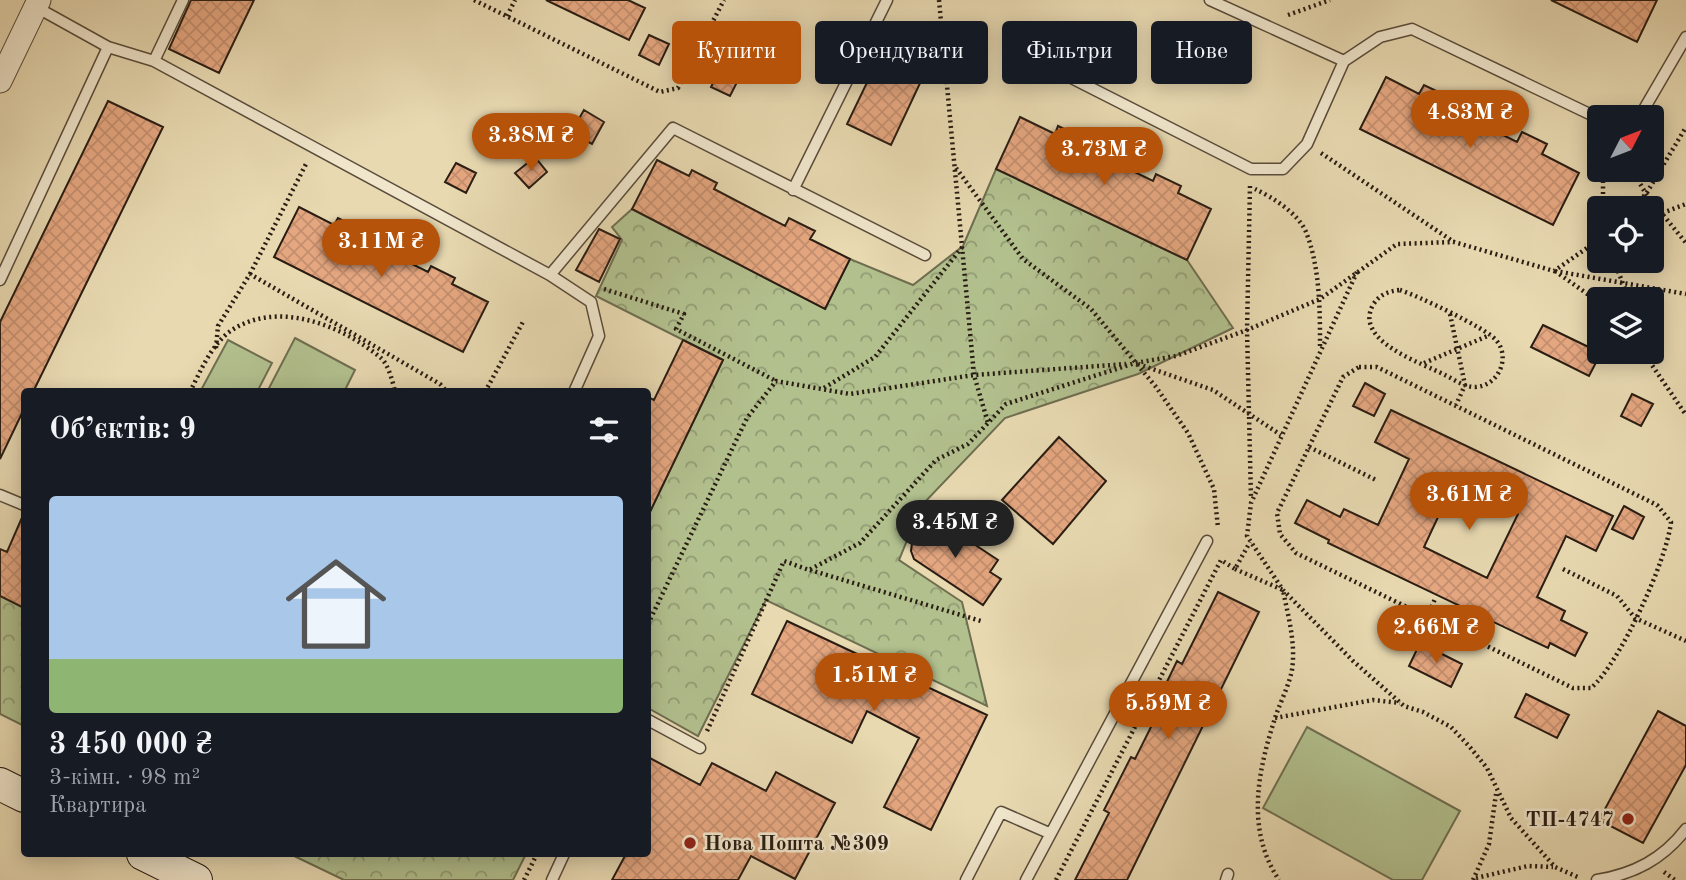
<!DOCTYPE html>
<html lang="uk">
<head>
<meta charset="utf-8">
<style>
	body { margin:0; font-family:"Old Standard TT",serif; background:#20242c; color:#f1f3f6; height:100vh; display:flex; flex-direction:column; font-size:26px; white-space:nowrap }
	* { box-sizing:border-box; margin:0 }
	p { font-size:23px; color:#9ea1a6 }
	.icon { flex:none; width:38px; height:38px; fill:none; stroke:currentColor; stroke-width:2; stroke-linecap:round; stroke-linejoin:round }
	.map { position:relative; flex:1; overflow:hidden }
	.panel { position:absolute; left:21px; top:388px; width:630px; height:469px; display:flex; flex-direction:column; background:#171b24; border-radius:7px; box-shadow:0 4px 18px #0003 }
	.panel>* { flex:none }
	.banner { position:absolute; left:672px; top:21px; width:665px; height:63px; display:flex; gap:14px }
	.needle { width:46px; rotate:48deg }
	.tools { position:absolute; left:1587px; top:105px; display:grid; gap:14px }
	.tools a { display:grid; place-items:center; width:77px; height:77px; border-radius:7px; background:#171b24; box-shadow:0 4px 18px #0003; font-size:35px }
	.price { position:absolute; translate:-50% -60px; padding:0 16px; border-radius:24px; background:#b45309; color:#fff; font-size:23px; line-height:46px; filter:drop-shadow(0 2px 4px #0008) }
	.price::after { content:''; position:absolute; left:50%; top:42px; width:21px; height:16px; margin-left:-10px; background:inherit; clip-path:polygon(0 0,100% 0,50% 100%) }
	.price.selected { background:#222; color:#fff }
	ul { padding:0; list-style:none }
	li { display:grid; align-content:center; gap:14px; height:371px; padding:0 28px }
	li+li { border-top:2px solid #363941 }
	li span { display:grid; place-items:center; height:217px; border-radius:7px; color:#555 }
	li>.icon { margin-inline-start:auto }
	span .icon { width:126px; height:126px; fill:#fffc; stroke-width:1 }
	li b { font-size:30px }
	h2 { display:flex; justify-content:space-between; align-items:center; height:84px; padding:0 28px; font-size:30px }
	.tag { padding:0 24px; border-radius:7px; background:#171b24; box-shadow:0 4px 18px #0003; font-size:24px; line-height:63px }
	.tag.selected { background:#b45309; color:#fff }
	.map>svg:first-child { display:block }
</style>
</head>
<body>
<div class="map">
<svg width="1686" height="880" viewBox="0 0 1686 880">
	<defs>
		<pattern id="forest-crowns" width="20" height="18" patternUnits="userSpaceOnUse" patternTransform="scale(1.75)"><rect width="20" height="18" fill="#b2c08e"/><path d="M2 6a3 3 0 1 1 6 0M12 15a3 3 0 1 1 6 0" fill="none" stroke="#919b73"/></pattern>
		<pattern id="building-cross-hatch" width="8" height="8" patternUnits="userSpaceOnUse" patternTransform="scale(1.75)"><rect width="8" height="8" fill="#e5a780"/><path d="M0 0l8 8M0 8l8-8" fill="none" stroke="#c48f6e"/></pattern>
	</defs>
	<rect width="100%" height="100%" fill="#e8d9b1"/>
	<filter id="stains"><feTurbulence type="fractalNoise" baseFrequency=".00286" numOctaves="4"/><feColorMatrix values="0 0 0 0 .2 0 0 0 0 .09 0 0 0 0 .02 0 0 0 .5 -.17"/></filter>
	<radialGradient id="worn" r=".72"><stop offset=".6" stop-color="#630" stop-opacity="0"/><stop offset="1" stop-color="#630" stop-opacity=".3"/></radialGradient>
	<path fill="url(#forest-crowns)" stroke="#6e6e50" stroke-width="2" d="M996,169L1187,260L1233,328L1138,374L1005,418L921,506L899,560L962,602L987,706L766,600L698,736L648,708V516L723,360L596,296L622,240L612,227L632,209L825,309L850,259L913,285L963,246Z
		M0,596L24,608V726L0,714Z
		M290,854H526L513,880H344Z"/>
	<path fill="#b2c08e" stroke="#6e6e50" stroke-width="2" d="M295,338L355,370L344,392H267Z
		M228,340L272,363L257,392H200Z
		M1307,727L1460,811L1422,880H1393L1263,808Z"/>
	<path fill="url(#building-cross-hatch)" stroke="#291d13" stroke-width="2" fill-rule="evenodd" d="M191,0H254L219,73L169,49Z
		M546,0H628L645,8L629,40Z
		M1551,0H1657L1637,42Z
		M739,30L759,39L730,96L711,87Z
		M649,35L669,44L659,65L639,55Z
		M887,41L930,62L891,145L847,124Z
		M1386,77L1419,94L1424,85L1449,97L1444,106L1517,142L1522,132L1547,144L1542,154L1579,173L1553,225L1360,129Z
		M108,101L163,127L33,392H24V409L0,459V322Z
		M584,110L604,122L592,144L571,133Z
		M1020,117L1055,134L1058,126L1085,139L1081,146L1153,181L1156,174L1181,186L1178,193L1211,209L1187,260L996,169Z
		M535,157L547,172L529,188L515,173Z
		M657,160L689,176L692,170L717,183L714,189L785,226L789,218L815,231L810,239L850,259L825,309L632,209Z
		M456,163L476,173L466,193L445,182Z
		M299,207L334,225L338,218L362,230L358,237L428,272L431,266L455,278L452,284L488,302L463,352L274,257Z
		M599,229L620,239L599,282L576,270Z
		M1543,325L1601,353L1589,376L1531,347Z
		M683,340L723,360L648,516V397L654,400Z
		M1365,383L1385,394L1374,416L1353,406Z
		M1632,394L1653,404L1641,426L1621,416Z
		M1391,410L1613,516L1596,551L1566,536L1537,597L1565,611L1561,620L1587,633L1575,656L1550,643L1548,648L1328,543L1329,540L1295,523L1307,500L1340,517L1344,509L1378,525L1409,459L1375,442ZM1454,483L1518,514L1487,578L1424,547Z
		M1059,437L1106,481L1053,544L1002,500Z
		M1624,506L1644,517L1633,539L1612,529Z
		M24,513V608L0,596V549L7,552Z
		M932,521H939L998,560L990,572L1001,579L983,605L914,559L911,551L913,536L918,529Z
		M1218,592L1259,612L1127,880H1075L1109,813L1104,810L1131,757L1135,759L1156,717L1151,715L1177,661L1182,664Z
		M787,621L987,715L931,830L884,807L919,738L867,711L852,743L752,694Z
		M1420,643L1462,664L1451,687L1409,666Z
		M1526,694L1569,715L1557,738L1515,717Z
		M1658,711L1686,726V765L1643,843L1599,820Z
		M648,757L700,785L712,763L766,791L776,772L835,803L795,879L751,856L738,880H612L626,854H648Z"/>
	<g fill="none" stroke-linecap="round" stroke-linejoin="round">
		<defs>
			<path id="lane" d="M1210,0L1344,61
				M36,7L108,47L154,61L550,275L591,302L599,336L574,392
				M1034,59L1251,169H1283L1307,144L1344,61L1380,37L1412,29L1600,119
				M154,61L183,0
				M1630,117L1640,116L1686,37
				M793,190L887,0
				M550,275L673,128L925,255
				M0,280L108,47
				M0,495L24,505
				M648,720L700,748
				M552,880L564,854
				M966,880L1001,812L1049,833
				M1026,880L1207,541
				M1226,880L1228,874
				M1597,880C1634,874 1663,859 1686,829"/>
			<path id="street" d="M0,81L39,0"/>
			<path id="secondary" d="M0,784L24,796
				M143,854L196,880"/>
		</defs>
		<use href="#lane" stroke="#594c3a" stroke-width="13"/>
		<use href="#street" stroke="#594c3a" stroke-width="25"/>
		<use href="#secondary" stroke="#291d13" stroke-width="34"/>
		<path stroke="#291d13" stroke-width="4.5" stroke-dasharray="2 3.5" stroke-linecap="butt" d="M474,0L660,92L678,88L724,0
			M939,0L974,375L988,423
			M1288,15L1330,0
			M507,16L515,0
			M1321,153L1454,242
			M956,168L1023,259L1091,309L1156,387L1188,433L1214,489L1218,528
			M1603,170V208
			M1632,170L1646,194L1686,243
			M1250,186L1247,330L1251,499
			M1255,189C1272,197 1298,213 1306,232C1320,267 1320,310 1320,347
			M1631,208L1646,194L1686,127
			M1652,217L1686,204
			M1614,261L1629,299
			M1555,271L1686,294
			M1555,271L1600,303
			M1357,272L1251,503L1247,536L1283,590L1353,661L1404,706L1423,712L1451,727L1469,746L1487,768L1511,818L1555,867L1580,878
			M250,274L307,162
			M604,289L684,314L676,329L776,381
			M1400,290C1416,295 1486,328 1496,340C1511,357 1499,386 1475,387C1464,387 1455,380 1445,375C1422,363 1353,341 1373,305C1379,295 1388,291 1400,290Z
			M1450,314L1465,385L1456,405
			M216,348L218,326L250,274L440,384L447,392
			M1643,352L1686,415
			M1424,363L1490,335
			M1138,364L1213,390L1281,435
			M1359,367H1377L1657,505L1671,522C1667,560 1620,663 1591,688H1573L1296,553L1280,534L1277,513L1343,377Z
			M824,388L875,357L963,246
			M190,392C200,372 212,343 232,330C278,300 342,325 381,358C388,364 393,382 395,392
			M485,392L524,320
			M1309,447L1376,480
			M1235,569L1283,590C1288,616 1296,643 1292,670C1289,685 1281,701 1276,715C1258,770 1245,829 1279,880
			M1563,569L1617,596L1635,618L1686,641
			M810,570L981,621
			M1427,617L1435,599
			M648,624L747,418L776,381L850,394L974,375L1126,364
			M1275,718L1373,700L1400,703
			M707,731L784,561L809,570L860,543L936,460L968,444L1006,404L1135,363L1176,356L1247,330L1320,299L1397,244L1454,242L1554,271L1600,239
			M1664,872L1675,880
			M1476,878L1528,866L1553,867
			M524,880L537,854
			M1056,880L1221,560L1235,569L1250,542
			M1473,880L1489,844L1496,794"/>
		<use href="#lane" stroke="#f0e6cc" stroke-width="10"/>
		<use href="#street" stroke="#f0e6cc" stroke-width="23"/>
		<use href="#secondary" stroke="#f0e6cc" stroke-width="32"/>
	</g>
	<g fill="#8f2418" stroke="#f0e6cc" stroke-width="2.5">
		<circle cx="1628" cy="819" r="7"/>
		<circle cx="690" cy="843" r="7"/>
	</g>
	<g text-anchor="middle" stroke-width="5" stroke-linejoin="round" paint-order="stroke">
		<g font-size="21" font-weight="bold" fill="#291d13" stroke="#f0e6cc" text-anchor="end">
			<text x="1614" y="826">ТП-4747</text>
			<text x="704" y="850" text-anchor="start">Нова Пошта №309</text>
		</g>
	</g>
	<rect width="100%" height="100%" filter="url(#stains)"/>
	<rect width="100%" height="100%" fill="url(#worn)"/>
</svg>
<div class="tools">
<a><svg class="needle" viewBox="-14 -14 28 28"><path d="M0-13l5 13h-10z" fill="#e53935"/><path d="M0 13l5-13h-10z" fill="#9ea1a6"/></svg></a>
<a><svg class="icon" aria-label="locate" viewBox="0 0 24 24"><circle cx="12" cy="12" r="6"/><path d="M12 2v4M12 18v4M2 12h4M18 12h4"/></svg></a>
<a><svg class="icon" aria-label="layers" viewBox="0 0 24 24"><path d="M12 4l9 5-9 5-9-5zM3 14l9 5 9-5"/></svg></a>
</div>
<b class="price" style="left:1470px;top:150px">4.83M ₴</b>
<b class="price" style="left:531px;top:173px">3.38M ₴</b>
<b class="price" style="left:1104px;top:187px">3.73M ₴</b>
<b class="price" style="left:381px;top:279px">3.11M ₴</b>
<b class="price" style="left:1469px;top:532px">3.61M ₴</b>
<b class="price selected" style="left:955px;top:560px">3.45M ₴</b>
<b class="price" style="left:1436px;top:665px">2.66M ₴</b>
<b class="price" style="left:874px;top:713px">1.51M ₴</b>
<b class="price" style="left:1168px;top:741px">5.59M ₴</b>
<div class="banner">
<a class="tag selected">Купити</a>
<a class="tag">Орендувати</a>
<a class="tag">Фільтри</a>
<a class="tag">Нове</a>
</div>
<section class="panel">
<h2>Об’єктів: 9<svg class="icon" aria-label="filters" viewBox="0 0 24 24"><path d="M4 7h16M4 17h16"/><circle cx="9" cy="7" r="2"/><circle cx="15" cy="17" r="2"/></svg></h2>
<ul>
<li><span style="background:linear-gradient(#a9c7e8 75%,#8fb573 0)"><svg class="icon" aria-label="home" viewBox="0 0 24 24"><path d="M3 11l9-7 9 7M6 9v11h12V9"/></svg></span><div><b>3 450 000 ₴</b><p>3-кімн. · 98 m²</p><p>Квартира</p></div></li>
</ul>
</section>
</div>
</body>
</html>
